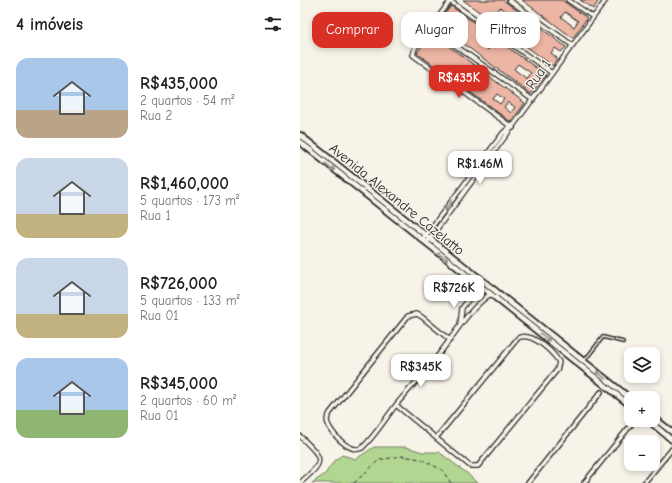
<!DOCTYPE html>
<html lang="pt">
<head>
<meta charset="utf-8">
<style>
	body { margin:0; font-family:"Comic Neue",sans-serif; background:#f2f2f2; color:#202124; height:100vh; display:flex; flex-direction:column; font-size:15px; white-space:nowrap }
	* { box-sizing:border-box; margin:0 }
	p { font-size:13px; color:#757577 }
	.icon { flex:none; width:22px; height:22px; fill:none; stroke:currentColor; stroke-width:2; stroke-linecap:round; stroke-linejoin:round }
	.map { position:relative; flex:1; overflow:hidden }
	.details { display:flex; flex-direction:column; background:#fff; width:300px }
	.details>* { flex:none }
	.banner { position:absolute; left:12px; top:12px; width:300px; height:36px; display:flex; gap:8px }
	.controls { position:absolute; left:324px; top:347px; display:grid; gap:8px }
	.controls a { display:grid; place-items:center; width:36px; height:36px; border-radius:8px; background:#fff; box-shadow:0 2px 6px #0003; font-size:20px }
	.price { position:absolute; translate:-50% -34px; padding:0 9px; border-radius:8px; background:#fff; color:#222; font-size:13px; line-height:26px; filter:drop-shadow(0 1px 2px #0008) }
	.price::after { content:''; position:absolute; left:50%; top:24px; width:12px; height:9px; margin-left:-6px; background:inherit; clip-path:polygon(0 0,100% 0,50% 100%) }
	.price.current { background:#d93025; color:#fff }
	ul { padding:0; list-style:none }
	li { display:flex; align-items:center; gap:12px; height:100px; padding:0 16px }
	li span { display:grid; place-items:center; flex:none; width:112px; height:80px; border-radius:12px; color:#555 }
	li>.icon { margin-inline-start:auto }
	span .icon { width:48px; height:48px; fill:#fffc; stroke-width:1 }
	li b { font-size:17px }
	h2 { display:flex; justify-content:space-between; align-items:center; height:48px; padding:0 16px; font-size:17px }
	.pill { padding:0 14px; border-radius:12px; background:#fff; box-shadow:0 2px 6px #0003; font-size:14px; line-height:36px }
	.pill.current { background:#d93025; color:#fff }
	main { display:flex; flex:1; min-height:0 }
	.map>svg:first-child { display:block }
</style>
</head>
<body>
<main>
<section class="details">
<h2>4 imóveis<svg class="icon" aria-label="filters" viewBox="0 0 24 24"><path d="M4 7h16M4 17h16"/><circle cx="9" cy="7" r="2"/><circle cx="15" cy="17" r="2"/></svg></h2>
<ul>
<li><span style="background:linear-gradient(#a9c7e8 65%,#b9a48a 0)"><svg class="icon" aria-label="home" viewBox="0 0 24 24"><path d="M3 11l9-7 9 7M6 9v11h12V9"/></svg></span><div><b>R$435,000</b><p>2 quartos · 54 m²</p><p>Rua 2</p></div></li>
<li><span style="background:linear-gradient(#c9d6e8 70%,#c2b280 0)"><svg class="icon" aria-label="home" viewBox="0 0 24 24"><path d="M3 11l9-7 9 7M6 9v11h12V9"/></svg></span><div><b>R$1,460,000</b><p>5 quartos · 173 m²</p><p>Rua 1</p></div></li>
<li><span style="background:linear-gradient(#c9d6e8 70%,#c2b280 0)"><svg class="icon" aria-label="home" viewBox="0 0 24 24"><path d="M3 11l9-7 9 7M6 9v11h12V9"/></svg></span><div><b>R$726,000</b><p>5 quartos · 133 m²</p><p>Rua 01</p></div></li>
<li><span style="background:linear-gradient(#a9c7e8 65%,#8fb573 0)"><svg class="icon" aria-label="home" viewBox="0 0 24 24"><path d="M3 11l9-7 9 7M6 9v11h12V9"/></svg></span><div><b>R$345,000</b><p>2 quartos · 60 m²</p><p>Rua 01</p></div></li>
</ul>
</section>
<div class="map">
<svg width="372" height="483" viewBox="0 0 372 483">
	<rect width="100%" height="100%" fill="#f7f3e8"/>
	<filter id="ink" filterUnits="userSpaceOnUse"><feTurbulence type="fractalNoise" baseFrequency=".025" numOctaves="2"/><feDisplacementMap in="SourceGraphic" scale="8" xChannelSelector="R" yChannelSelector="G"/><feConvolveMatrix kernelMatrix="1 2 1 2 8 2 1 2 1" color-interpolation-filters="sRGB"/></filter>
	<g filter="url(#ink)">
		<path fill="#b1d692" stroke="#6e805e" d="M74,447H106L123,452H139L168,474L177,483H12L25,474L34,461L42,455L56,459Z"/>
		<path fill="#edb5a3" stroke="#2b2b2b" fill-rule="evenodd" d="M163,0H203L266,47L261,52L255,48L251,53L257,58L253,66ZM200,7L217,22L213,28L196,12Z
			M222,0H262L287,18L273,38ZM265,12L278,21L274,27L261,17Z
			M280,0H296L298,2L293,9Z
			M151,6L246,75L231,94L137,24ZM150,16L157,22L154,27L146,22ZM185,39L192,44L188,50L181,44ZM218,64L231,73L227,79L214,69Z
			M131,33L225,103L211,122L117,53ZM174,77L182,83L178,88L170,83ZM197,94L204,99L200,104L193,99ZM208,102L215,107L211,113L204,107Z"/>
		<g fill="none" stroke-linecap="round" stroke-linejoin="round">
			<defs>
				<path id="service" d="M285,360L303,337L323,342"/>
				<path id="minor" d="M151,0L115,48L113,55L213,128
					M209,0L272,45
					M268,0L293,17
					M150,1L252,73
					M130,28L233,100
					M122,240L203,133L212,125
					M128,241L306,0
					M160,325L162,308L179,286
					M150,340L122,317L117,314L108,316L30,413L27,419C27,431 50,454 62,448C75,436 85,419 96,405C109,389 124,374 136,358C154,336 166,312 189,295
					M96,405L170,466H178L257,370L259,362C252,351 231,331 218,338L136,438
					M0,436C24,460 26,460 0,483
					M228,483L301,392
					M284,483L335,420
					M344,483L372,449"/>
				<path id="secondary" d="M0,135L331,399
					M0,142L331,406
					M353,417L372,432
					M348,420L372,440"/>
			</defs>
			<use href="#service" stroke="#2b2b2b" stroke-width="4.5"/>
			<use href="#minor" stroke="#2b2b2b" stroke-width="6"/>
			<use href="#secondary" stroke="#2b2b2b" stroke-width="8"/>
			<path stroke="#2b2b2b" stroke-width="1" stroke-dasharray="4 3" stroke-linecap="butt" d="M54,483L79,460L102,456L121,459L142,470L151,483"/>
			<use href="#service" stroke="#f7f3e8" stroke-width="1.5"/>
			<use href="#minor" stroke="#f7f3e8" stroke-width="3.5"/>
			<use href="#secondary" stroke="#f7f3e8" stroke-width="4.5"/>
		</g>
		<defs><path id="oneway-shaft" d="M-6 0H5M1.5-3L5.5 0L1.5 3" fill="none" stroke-width="1.6" stroke-linecap="round" stroke-linejoin="round"/></defs>
		<g stroke="#918f8a">
			<use href="#oneway-shaft" transform="translate(30 167) rotate(39)"/>
			<use href="#oneway-shaft" transform="translate(148 206) rotate(127)"/>
			<use href="#oneway-shaft" transform="translate(143 257) rotate(39)"/>
			<use href="#oneway-shaft" transform="translate(245 337) rotate(38)"/>
			<use href="#oneway-shaft" transform="translate(301 375) rotate(-141)"/>
		</g>
	</g>
	<g text-anchor="middle" stroke-width="3" stroke-linejoin="round" paint-order="stroke">
		<g font-size="14" fill="#2b2b2b" stroke="#f7f3e8">
			<text transform="translate(238 74) rotate(-55)" y="5">Rua 1</text>
			<text transform="translate(97 199) rotate(39)" y="5">Avenida Alexandre Cazelatto</text>
		</g>
	</g>
</svg>
<div class="controls">
<a><svg class="icon" aria-label="layers" viewBox="0 0 24 24"><path d="M12 4l9 5-9 5-9-5zM3 14l9 5 9-5"/></svg></a>
<a>+</a>
<a>−</a>
</div>
<b class="price current" style="left:159px;top:99px">R$435K</b>
<b class="price" style="left:180px;top:185px">R$1.46M</b>
<b class="price" style="left:154px;top:309px">R$726K</b>
<b class="price" style="left:121px;top:388px">R$345K</b>
<div class="banner">
<a class="pill current">Comprar</a>
<a class="pill">Alugar</a>
<a class="pill">Filtros</a>
</div>
</div>
</main>
</body>
</html>
